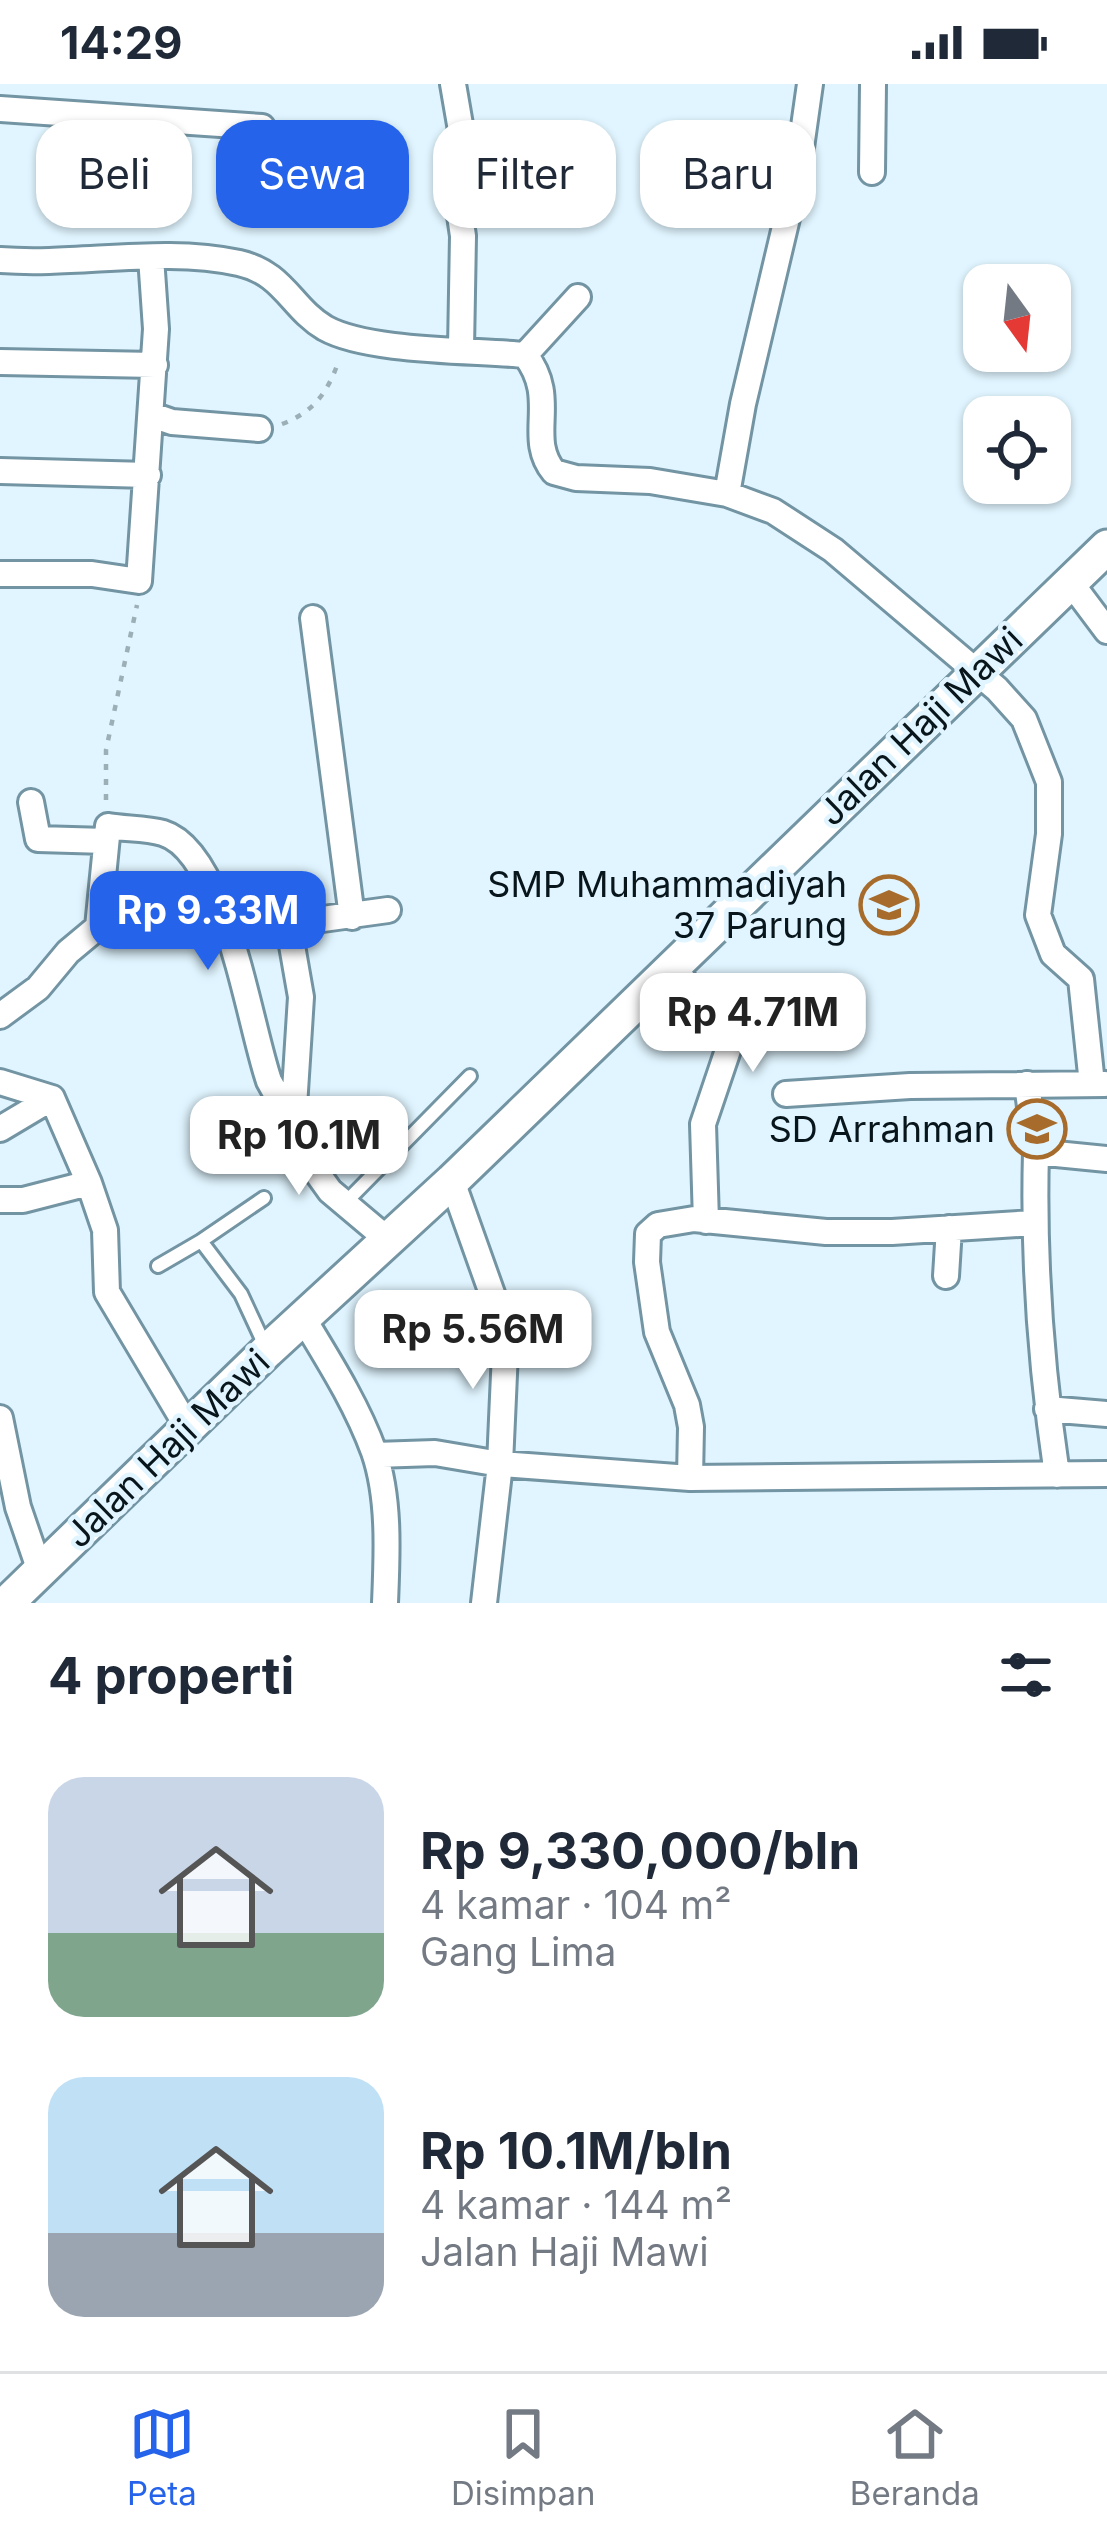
<!DOCTYPE html>
<html lang="id">
<head>
<meta charset="utf-8">
<style>
	body { margin:0; font-family:Inter,sans-serif; background:#f6f6f7; color:#1f2937; height:100vh; display:flex; flex-direction:column; font-size:45px; white-space:nowrap }
	* { box-sizing:border-box; margin:0 }
	p { font-size:39px; color:#747a83 }
	.icon { flex:none; width:66px; height:66px; fill:none; stroke:currentColor; stroke-width:2; stroke-linecap:round; stroke-linejoin:round }
	.map { position:relative; height:1519px; overflow:hidden }
	.drawer { display:flex; flex-direction:column; background:#fff; flex:1 }
	.drawer>* { flex:none }
	.top-card { position:absolute; left:36px; top:36px; width:1035px; height:108px; display:flex; gap:24px }
	.needle { width:78px; rotate:165deg }
	.tools { position:absolute; left:963px; top:180px; display:grid; gap:24px }
	.tools a { display:grid; place-items:center; width:108px; height:108px; border-radius:24px; background:#fff; box-shadow:0 3px 9px #0004; font-size:60px }
	.price { position:absolute; translate:-50% -102px; padding:0 27px; border-radius:24px; background:#fff; color:#222; font-size:39px; line-height:78px; filter:drop-shadow(0 3px 6px #0008) }
	.price::after { content:''; position:absolute; left:50%; top:72px; width:36px; height:27px; margin-left:-18px; background:inherit; clip-path:polygon(0 0,100% 0,50% 100%) }
	.price.current { background:#2563eb; color:#fff }
	ul { padding:0; list-style:none }
	li { display:flex; align-items:center; gap:36px; height:300px; padding:0 48px }
	li span { display:grid; place-items:center; flex:none; width:336px; height:240px; border-radius:36px; color:#555 }
	li>.icon { margin-inline-start:auto }
	span .icon { width:144px; height:144px; fill:#fffc; stroke-width:1 }
	li b { font-size:51px }
	h2 { display:flex; justify-content:space-between; align-items:center; height:144px; padding:0 48px; font-size:51px }
	.tag { padding:0 42px; border-radius:36px; background:#fff; box-shadow:0 3px 9px #0004; font-size:42px; line-height:108px }
	.tag.current { background:#2563eb; color:#fff }
	.status { display:flex; justify-content:space-between; align-items:center; height:84px; padding:0 60px; background:#fff; direction:ltr }
	.status svg { height:33px; fill:currentColor }
	.dock { display:flex; justify-content:space-around; align-items:center; height:168px; border-top:3px solid #e0e1e3; background:#fff; font-size:33px; color:#747a83 }
	.dock a { display:grid; justify-items:center; gap:6px }
	.dock .current { color:#2563eb }
	.map>svg:first-child { display:block }
</style>
</head>
<body>
<div class="status"><b>14:29</b><svg viewBox="0 0 49 12"><path d="M0 12V9h3v3zM5 12V6h3v6zM10 12V3h3v9zM15 12V0h3v12zM26 1h20v11H26zM47 4h2v5h-2z"/></svg></div>
<div class="map">
<svg width="1107" height="1519" viewBox="0 0 1107 1519">
	<rect width="100%" height="100%" fill="#e0f5ff"/>
	<g fill="none" stroke-linecap="round" stroke-linejoin="round">
		<defs>
			<path id="lane" d="M264,1114L201,1157L241,1210L267,1266
				M345,1119L470,992
				M158,1182L201,1157"/>
			<path id="street" d="M453,0L463,58L454,91L463,152L461,265
				M0,25L262,43
				M872,88L873,0
				M0,176C79,182 161,162 239,179C284,189 291,224 325,244C368,268 473,266 525,271C560,315 525,353 554,388L576,394L650,397L727,410L773,427L833,466L997,605L1024,635L1049,698V750L1038,831L1053,870L1081,895L1092,1000
				M525,271L578,213
				M0,278L155,281
				M152,331L172,338L259,345
				M0,387L148,391
				M727,410L743,320L797,92L810,0
				M0,490H92L139,497L156,245L151,173
				M1071,499L1107,547
				M313,534L352,833
				M31,718L38,755L106,757
				M672,881L720,944L728,966L703,1040L706,1137
				M0,932L38,904L68,868L98,843L108,742C125,745 146,744 163,749C225,768 249,939 269,997L280,1017L293,1028
				M0,998L52,1014
				M1027,1000L1036,1068
				M786,1010L910,1002L1105,1000
				M0,1045L52,1014L89,1099L105,1146L107,1208L188,1344
				M452,1097L500,1232L505,1268L500,1380L484,1519
				M0,1116H23L89,1099
				M387,1155L330,1107L292,1054L301,913L290,850L292,843L301,838L388,826
				M946,1192L949,1144
				M303,1234C329,1277 357,1321 374,1368C390,1414 387,1471 385,1519
				M1047,1325L1107,1330
				M0,1334L18,1423L40,1487
				M375,1371L435,1369L500,1380L690,1394L1107,1390
				M1057,1391C1041,1283 1033,1176 1036,1068L1107,1075
				M690,1394L691,1343L687,1321L657,1248L647,1178L648,1150L658,1141L694,1135L826,1148H892L1034,1139"/>
			<path id="secondary" d="M7,1519L267,1267L452,1097L1107,463"/>
		</defs>
		<use href="#lane" stroke="#7394a3" stroke-width="18"/>
		<use href="#street" stroke="#7394a3" stroke-width="30"/>
		<use href="#secondary" stroke="#7394a3" stroke-width="39"/>
		<path stroke="#9cafb7" stroke-width="4.5" stroke-dasharray="6 9" stroke-linecap="butt" d="M282,340C314,328 328,308 339,276
			M106,716V666L137,521"/>
		<use href="#lane" stroke="#fff" stroke-width="12"/>
		<use href="#street" stroke="#fff" stroke-width="24"/>
		<use href="#secondary" stroke="#fff" stroke-width="33"/>
	</g>
	<defs>
		<symbol id="school-ring" viewBox="-11 -11 22 22"><circle r="9.5" fill="#e0f5ff" stroke="#a76c2c" stroke-width="1.5"/><path d="M0-5L7-2L0 1L-7-2ZM-4 1L0 2.5L4 1V4Q0 6-4 4Z" fill="#a76c2c"/></symbol>
	</defs>
	<g fill-rule="evenodd">
		<use href="#school-ring" x="856" y="788" width="66" height="66"/>
		<use href="#school-ring" x="1004" y="1012" width="66" height="66"/>
	</g>
	<g text-anchor="middle" stroke-width="9" stroke-linejoin="round" paint-order="stroke">
		<g font-size="36" fill="#08151b" stroke="#e0f5ff">
			<text transform="translate(920 642) rotate(-44)" y="13">Jalan Haji Mawi</text>
			<text transform="translate(167 1364) rotate(-44)" y="13">Jalan Haji Mawi</text>
		</g>
		<g font-size="36" fill="#08151b" stroke="#e0f5ff" text-anchor="end">
			<text x="847" y="813">SMP Muhammadiyah<tspan x="847" dy="41">37 Parung</tspan></text>
			<text x="995" y="1058">SD Arrahman</text>
		</g>
	</g>
</svg>
<div class="tools">
<a><svg class="needle" viewBox="-14 -14 28 28"><path d="M0-13l5 13h-10z" fill="#e53935"/><path d="M0 13l5-13h-10z" fill="#747a83"/></svg></a>
<a><svg class="icon" aria-label="locate" viewBox="0 0 24 24"><circle cx="12" cy="12" r="6"/><path d="M12 2v4M12 18v4M2 12h4M18 12h4"/></svg></a>
</div>
<b class="price current" style="left:208px;top:889px">Rp 9.33M</b>
<b class="price" style="left:753px;top:991px">Rp 4.71M</b>
<b class="price" style="left:299px;top:1114px">Rp 10.1M</b>
<b class="price" style="left:473px;top:1308px">Rp 5.56M</b>
<div class="top-card">
<a class="tag">Beli</a>
<a class="tag current">Sewa</a>
<a class="tag">Filter</a>
<a class="tag">Baru</a>
</div>
</div>
<section class="drawer">
<h2>4 properti<svg class="icon" aria-label="filters" viewBox="0 0 24 24"><path d="M4 7h16M4 17h16"/><circle cx="9" cy="7" r="2"/><circle cx="15" cy="17" r="2"/></svg></h2>
<ul>
<li><span style="background:linear-gradient(#c9d6e8 65%,#7fa58c 0)"><svg class="icon" aria-label="home" viewBox="0 0 24 24"><path d="M3 11l9-7 9 7M6 9v11h12V9"/></svg></span><div><b>Rp 9,330,000/bln</b><p>4 kamar · 104 m²</p><p>Gang Lima</p></div></li>
<li><span style="background:linear-gradient(#bfe0f5 65%,#9aa5b1 0)"><svg class="icon" aria-label="home" viewBox="0 0 24 24"><path d="M3 11l9-7 9 7M6 9v11h12V9"/></svg></span><div><b>Rp 10.1M/bln</b><p>4 kamar · 144 m²</p><p>Jalan Haji Mawi</p></div></li>
</ul>
</section>
<nav class="dock">
<a class="current"><svg class="icon" aria-label="map" viewBox="0 0 24 24"><path d="M3 6l6-2 6 2 6-2v14l-6 2-6-2-6 2zM9 4v14M15 6v14"/></svg>Peta</a>
<a><svg class="icon" aria-label="saved" viewBox="0 0 24 24"><path d="M7 4h10v16l-5-4-5 4z"/></svg>Disimpan</a>
<a><svg class="icon" aria-label="home" viewBox="0 0 24 24"><path d="M3 11l9-7 9 7M6 9v11h12V9"/></svg>Beranda</a>
</nav>
</body>
</html>
